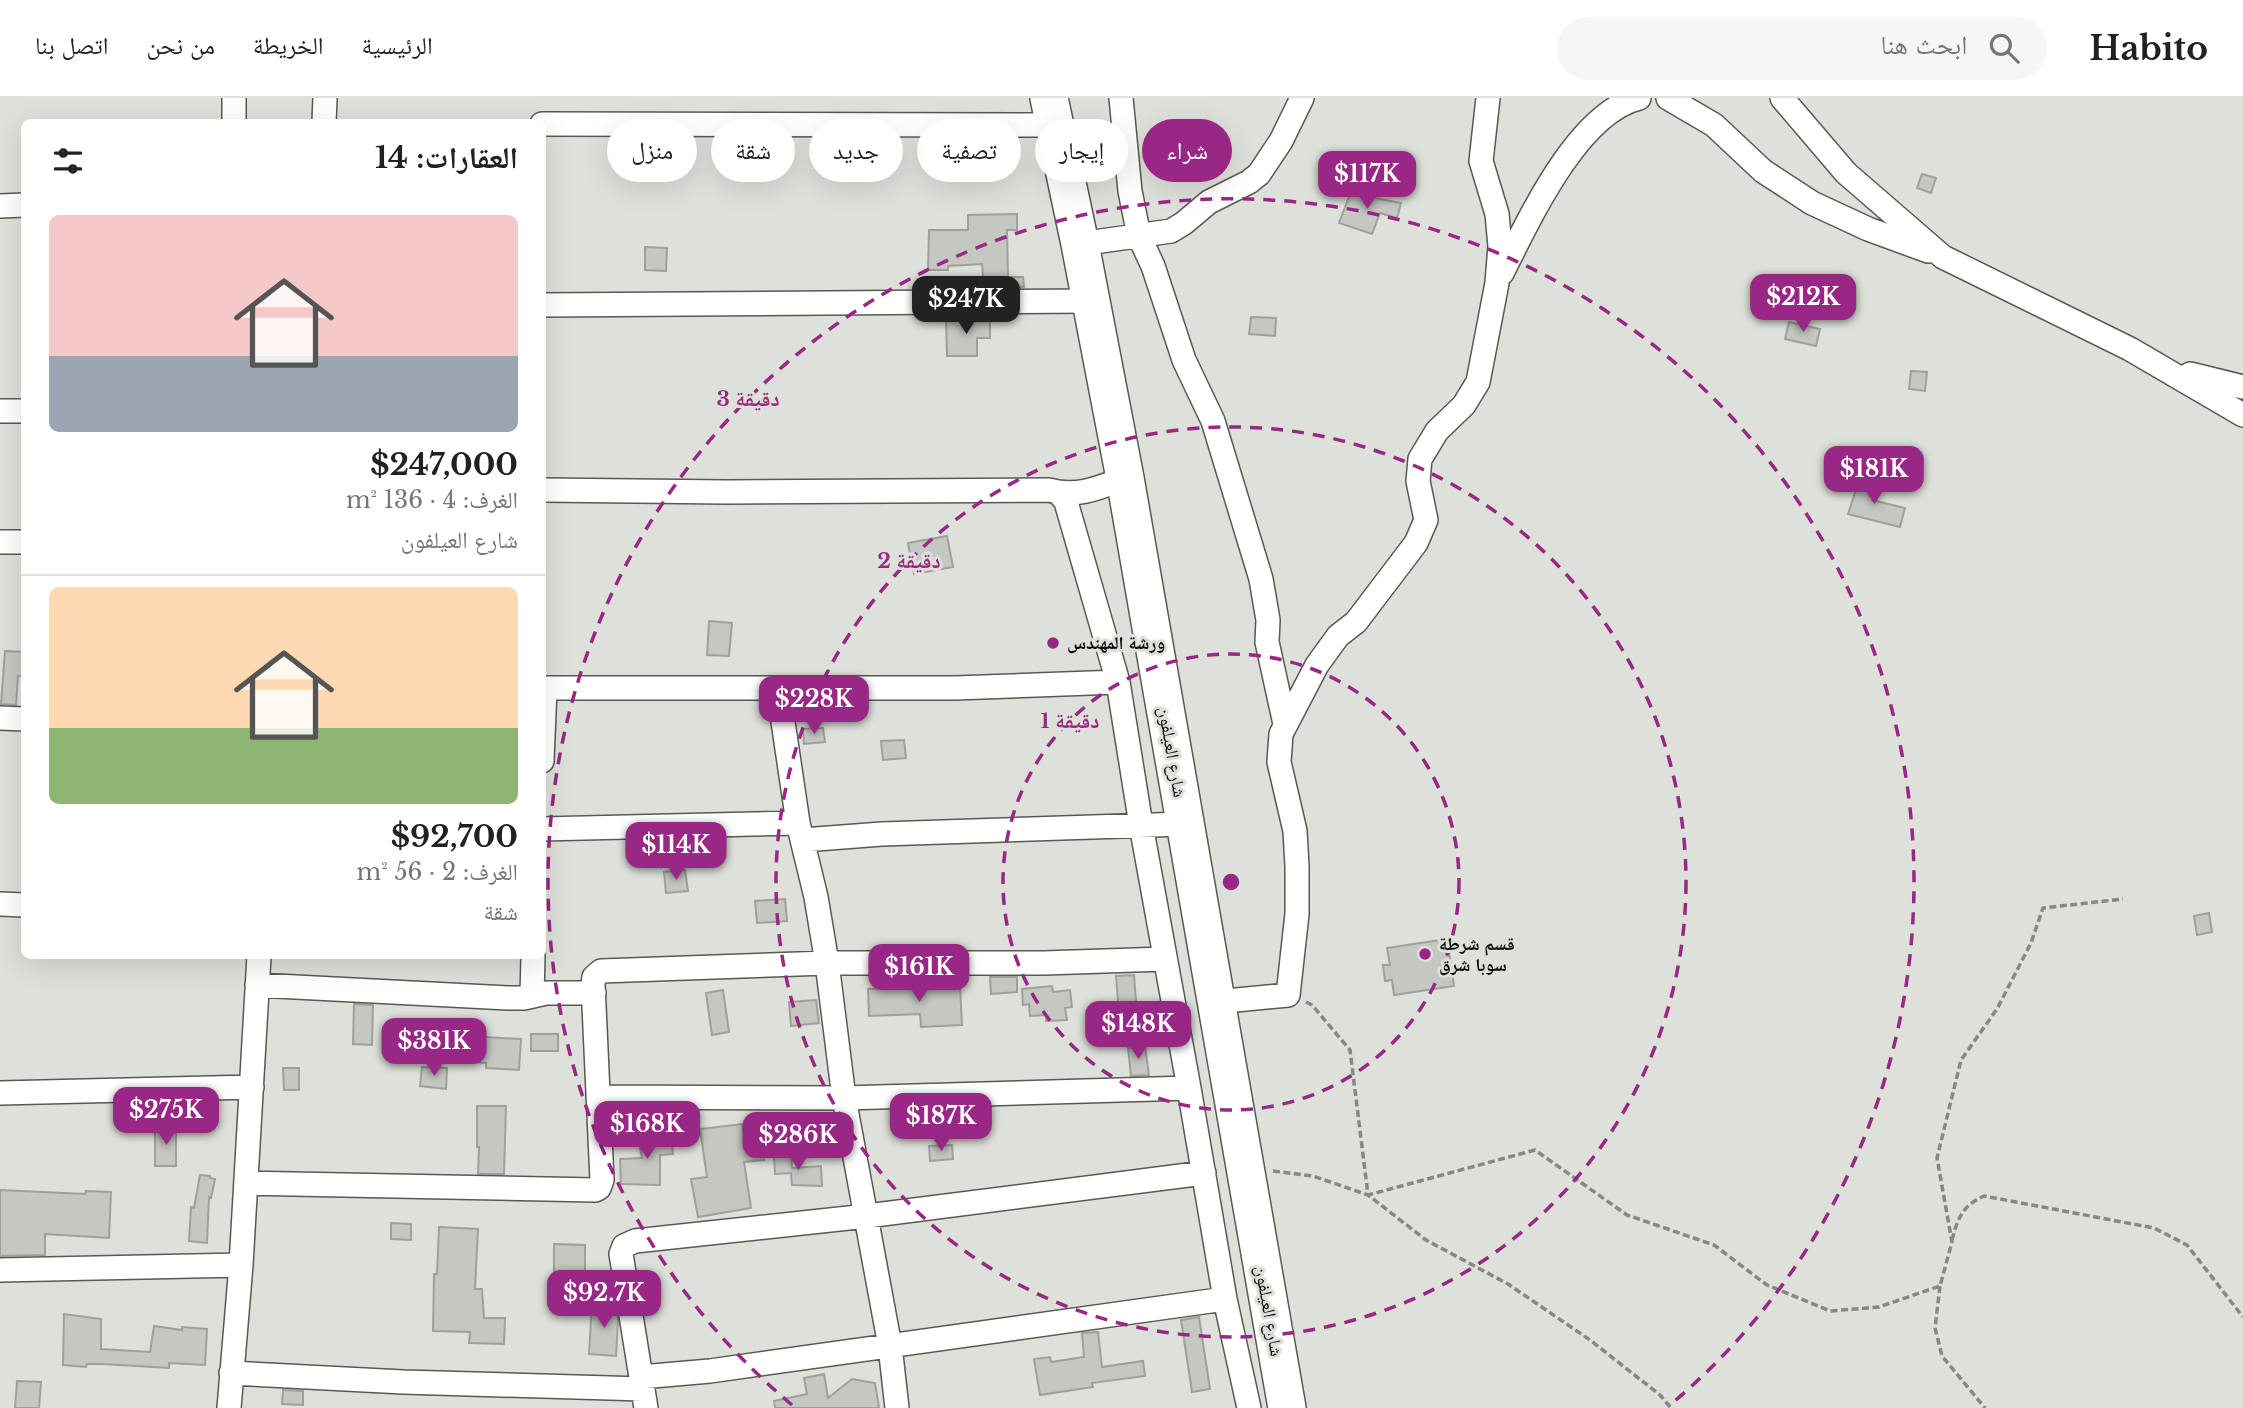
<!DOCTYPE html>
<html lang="ar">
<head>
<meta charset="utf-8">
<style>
	body { margin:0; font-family:"Libre Baskerville","Noto Naskh Arabic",serif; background:#f6f6f6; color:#202124; direction:rtl; height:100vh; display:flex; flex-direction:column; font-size:26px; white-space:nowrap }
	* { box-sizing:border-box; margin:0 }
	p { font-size:23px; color:#757577 }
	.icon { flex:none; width:38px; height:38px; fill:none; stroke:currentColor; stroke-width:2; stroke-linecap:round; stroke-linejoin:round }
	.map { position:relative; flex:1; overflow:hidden; direction:ltr }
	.side { position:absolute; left:21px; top:21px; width:525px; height:840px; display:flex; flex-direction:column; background:#fff; border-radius:10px; box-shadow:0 7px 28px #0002; direction:rtl }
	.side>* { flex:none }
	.banner { position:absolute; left:567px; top:21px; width:665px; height:63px; direction:rtl; display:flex; gap:14px }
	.price { position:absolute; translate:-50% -60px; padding:0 16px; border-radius:14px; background:#982785; color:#fff; font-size:23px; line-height:46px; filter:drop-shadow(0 2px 4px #0008) }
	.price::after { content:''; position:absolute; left:50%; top:42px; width:21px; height:16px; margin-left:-10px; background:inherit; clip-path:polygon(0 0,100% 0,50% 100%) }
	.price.on { background:#222; color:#fff }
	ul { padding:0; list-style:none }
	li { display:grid; align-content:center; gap:14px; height:371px; padding:0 28px }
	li+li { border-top:2px solid #e0e0e0 }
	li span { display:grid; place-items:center; height:217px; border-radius:10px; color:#555 }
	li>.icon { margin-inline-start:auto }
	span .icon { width:126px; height:126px; fill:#fffc; stroke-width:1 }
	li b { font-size:30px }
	h2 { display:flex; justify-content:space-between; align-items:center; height:84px; padding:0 28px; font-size:30px }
	.pill { padding:0 24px; border-radius:32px; background:#fff; box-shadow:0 7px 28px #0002; font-size:24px; line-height:63px }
	.pill.on { background:#982785; color:#fff }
	header { display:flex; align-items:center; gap:42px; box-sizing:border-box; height:98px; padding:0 35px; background:#fff; border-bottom:2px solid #e0e0e0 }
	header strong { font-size:33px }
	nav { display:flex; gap:38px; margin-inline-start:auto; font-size:24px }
	.search { width:490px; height:63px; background:#f6f6f6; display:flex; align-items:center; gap:18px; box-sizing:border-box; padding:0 24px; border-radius:38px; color:#757577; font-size:26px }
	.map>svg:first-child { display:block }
</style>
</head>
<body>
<header>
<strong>Habito</strong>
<div class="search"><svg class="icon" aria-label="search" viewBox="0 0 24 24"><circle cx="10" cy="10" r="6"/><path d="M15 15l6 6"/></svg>ابحث هنا</div>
<nav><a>الرئيسية</a><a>الخريطة</a><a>من نحن</a><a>اتصل بنا</a></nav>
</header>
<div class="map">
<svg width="2243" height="1310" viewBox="0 0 2243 1310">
	<rect width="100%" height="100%" fill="#dee1d9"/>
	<path fill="#c4c8c0" stroke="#9ea19a" stroke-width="2" d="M1922,76L1936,80L1931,95L1917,90Z
		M1352,91L1375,100L1401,105L1397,120L1380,115L1372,136L1339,125Z
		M1017,116V132H1007L1008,179H1023L1024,189L984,190L982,166L948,168V172H928L929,132H968V117Z
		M645,149L667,150L666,173L645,172Z
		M1251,219L1276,220L1275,238L1249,236Z
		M946,222H990V240H977V258H947Z
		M1789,224L1820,231L1816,248L1785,241Z
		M1911,273L1927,274L1925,293L1909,291Z
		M1860,380L1877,384L1872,402L1905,410L1900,429L1848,416Z
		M947,438L953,469L914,476L908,445Z
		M709,523L732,525L729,558L707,557Z
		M5,553L24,554V578H18L16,607L1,606Z
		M823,630L825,644L804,646L803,631Z
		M904,642L906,660L883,662L881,643Z
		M685,772L688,793L666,795L664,774Z
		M785,801L787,823L757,825L755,803Z
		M2209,815L2212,834L2197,837L2194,818Z
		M1447,841L1454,888L1394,897L1392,882L1385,883L1383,867H1390L1387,850Z
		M1134,877L1137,915L1119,916L1116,878Z
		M990,879H1017V894L991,896Z
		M941,888L960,889L962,927L921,929L920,916L869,918L868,891Z
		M1052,888L1053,894L1070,892L1072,909L1065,910L1067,922L1046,923V917L1030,918L1029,906L1023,907L1022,891Z
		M723,892L729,934L712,937L706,895Z
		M816,902L819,925L791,928L789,904Z
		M354,906L373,907L372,947L353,946Z
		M531,936H558V953H531Z
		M450,937L521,941L519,972L486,970V965L449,962Z
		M1145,948L1149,977L1131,978L1128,950Z
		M422,969L447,970L446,991L420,988Z
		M283,970H299V992H284Z
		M477,1008H506L504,1076H478L479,1049H477Z
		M742,1026L745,1041L761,1039L764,1062L744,1064L751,1110L698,1119L691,1081L707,1079L700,1031Z
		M155,1030H176V1068H155Z
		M671,1034L673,1056L660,1057V1087L621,1086L620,1061L642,1060L638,1040Z
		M952,1047L953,1061L930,1063L929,1048Z
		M791,1056L792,1070L821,1068L822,1088L792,1087L791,1075L775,1076L774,1057Z
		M200,1077L210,1078V1080L215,1081L211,1100L209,1099L207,1145L189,1143L191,1109L194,1110Z
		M0,1092L85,1096L86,1093L111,1094L109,1140L45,1136V1157L0,1158Z
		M391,1125L411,1126V1142L391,1141Z
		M439,1129L478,1131L475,1191H482L484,1220H505L504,1246L469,1245L470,1234L433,1233L434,1176H437Z
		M554,1146L585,1147V1175L554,1174Z
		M592,1205L615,1206L618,1222L616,1258L589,1256Z
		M64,1216L101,1221V1251L150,1254L154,1228L182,1232V1229L207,1231L205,1267L169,1265V1270L102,1266H87L86,1269L63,1267Z
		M1199,1219L1210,1291L1192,1294L1181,1222Z
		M1098,1234L1102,1269L1143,1263L1145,1278L1092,1285L1093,1289L1040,1297L1034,1261L1050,1259L1051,1264L1084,1259L1082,1235Z
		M824,1276L828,1300L852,1281L875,1285L879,1310H775L774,1303L807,1296L804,1280Z
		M17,1283L41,1284L39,1310H15Z
		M283,1292L303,1293V1307L282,1306Z"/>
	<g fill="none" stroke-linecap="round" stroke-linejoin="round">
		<defs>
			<path id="minor" d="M1121,0L1130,93L1139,138L1153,168L1184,262L1213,323L1261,481L1268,522L1267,544L1285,626
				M1668,0L1714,27L1763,73L1812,105L1868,131L1928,153
				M1782,0L1846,75L1943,159L2130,251L2243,317
				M234,24V0
				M324,24L325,0
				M542,26L1055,27
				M0,108L24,107
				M1080,146L1171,133L1184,125L1209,104L1249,84L1259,76L1281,43L1302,0
				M1502,175C1529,122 1577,15 1639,0
				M542,207L1092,203
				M2190,276L2243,289
				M0,313H24
				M542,392L727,394L1049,392C1076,400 1099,390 1125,380
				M1059,395L1066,404L1118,584L1141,727L1189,990L1225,1201L1249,1310
				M0,444H24
				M542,590H955L1118,584
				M778,590L798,725L816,799L827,865L844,1000L890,1248L897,1310
				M0,620L24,621
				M542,663L545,590
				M542,731L798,725
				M803,742L882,736L1184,726
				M0,806L24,807
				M257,887L508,900H524L546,895H594
				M532,898L533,858
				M1216,904L1288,897L1297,816V768L1295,733L1279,664L1281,636L1317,567L1338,538L1356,524L1416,445L1426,422L1418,383L1420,361L1437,333L1464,307L1478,284L1497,185L1500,148L1497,116L1481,63L1488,0
				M0,995L252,989
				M600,999L844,1000L1189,990
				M246,1085L595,1092L599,1090L602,1082L593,886L594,879L601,873L827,865H1044L1165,861
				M0,1172L241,1167
				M231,1275L403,1284L643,1291
				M641,1279L710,1273L1225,1201
				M229,1310L241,1167L259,858
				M646,1310L621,1156L624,1148L635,1143L867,1118L1204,1075"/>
			<path id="trunk" d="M1049,0L1080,146L1125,380L1287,1310"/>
		</defs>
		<use href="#minor" stroke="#575a53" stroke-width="26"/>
		<use href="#trunk" stroke="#575a53" stroke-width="40"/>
		<path stroke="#868882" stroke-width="3.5" stroke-dasharray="7 3.5" stroke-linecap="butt" d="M1306,904L1312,907L1350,952L1368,1097L1535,1052L1627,1117L1714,1147L1767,1187L1830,1213L1879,1209L1940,1188L1952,1144L1937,1060L1961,962L1997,911L2031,845L2043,810L2123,801
			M1273,1073L1313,1078L1368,1097L1426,1142L1508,1186L1590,1242L1660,1297L1671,1310
			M1952,1142C1958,1120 1962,1108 1984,1098L2154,1130L2187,1147L2243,1219
			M1940,1188L1935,1230L1942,1258L1985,1310"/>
		<use href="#minor" stroke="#fff" stroke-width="23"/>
		<use href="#trunk" stroke="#fff" stroke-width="37"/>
	</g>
	<g fill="none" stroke="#982785" stroke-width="3.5" stroke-dasharray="12 9">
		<circle cx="1231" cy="784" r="228"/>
		<circle cx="1231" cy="784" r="455"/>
		<path d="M792 1307A683 683 0 1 1 1670 1307"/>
	</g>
	<g fill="#982785" stroke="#dee1d9" stroke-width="2.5">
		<circle cx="1053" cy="545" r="7"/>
		<circle cx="1425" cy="856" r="7"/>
	</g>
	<g text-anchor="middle" stroke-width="6" stroke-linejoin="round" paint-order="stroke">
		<g font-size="18" font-weight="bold" fill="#0b0d0a" stroke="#dee1d9" text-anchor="start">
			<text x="1067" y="551">ورشة المهندس</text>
			<text x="1439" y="852">قسم شرطة<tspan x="1439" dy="21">سوبا شرق</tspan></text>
		</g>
		<g font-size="18" fill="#0b0d0a" stroke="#dee1d9">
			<text transform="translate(1172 654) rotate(80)" y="6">شارع العيلفون</text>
			<text transform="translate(1269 1213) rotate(80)" y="6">شارع العيلفون</text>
		</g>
	</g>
	<circle cx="1231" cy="784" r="10" fill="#982785" stroke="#dee1d9" stroke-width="3.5"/>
	<g font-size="21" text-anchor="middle" font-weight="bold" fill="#982785" stroke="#dee1d9" stroke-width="6" stroke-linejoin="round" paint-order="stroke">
		<text x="748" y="308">3 دقيقة</text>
		<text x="909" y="470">2 دقيقة</text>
		<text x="1070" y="630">1 دقيقة</text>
	</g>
</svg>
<b class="price" style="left:1367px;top:113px">$117K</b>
<b class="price" style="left:1803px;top:236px">$212K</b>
<b class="price on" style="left:966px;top:238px">$247K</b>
<b class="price" style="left:1874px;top:408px">$181K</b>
<b class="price" style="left:814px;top:638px">$228K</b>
<b class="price" style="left:676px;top:784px">$114K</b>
<b class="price" style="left:919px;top:906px">$161K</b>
<b class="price" style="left:1138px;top:963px">$148K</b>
<b class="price" style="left:434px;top:980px">$381K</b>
<b class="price" style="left:166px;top:1049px">$275K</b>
<b class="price" style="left:941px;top:1055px">$187K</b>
<b class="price" style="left:647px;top:1063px">$168K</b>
<b class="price" style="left:798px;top:1074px">$286K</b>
<b class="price" style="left:604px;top:1232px">$92.7K</b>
<div class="banner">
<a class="pill on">شراء</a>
<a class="pill">إيجار</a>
<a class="pill">تصفية</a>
<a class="pill">جديد</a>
<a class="pill">شقة</a>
<a class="pill">منزل</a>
</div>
<section class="side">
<h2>العقارات: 14<svg class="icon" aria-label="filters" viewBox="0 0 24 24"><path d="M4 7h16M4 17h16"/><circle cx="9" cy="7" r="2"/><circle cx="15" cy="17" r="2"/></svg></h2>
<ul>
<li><span style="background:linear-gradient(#f6c9c9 65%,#9aa5b1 0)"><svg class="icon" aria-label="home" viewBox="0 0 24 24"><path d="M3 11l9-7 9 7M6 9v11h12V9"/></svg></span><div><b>$247,000</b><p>الغرف: 4 · 136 m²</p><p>شارع العيلفون</p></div></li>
<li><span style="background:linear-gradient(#ffd9b3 65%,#8fb573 0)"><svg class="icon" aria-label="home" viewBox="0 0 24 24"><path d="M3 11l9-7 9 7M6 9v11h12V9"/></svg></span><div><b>$92,700</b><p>الغرف: 2 · 56 m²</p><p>شقة</p></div></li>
</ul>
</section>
</div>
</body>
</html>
